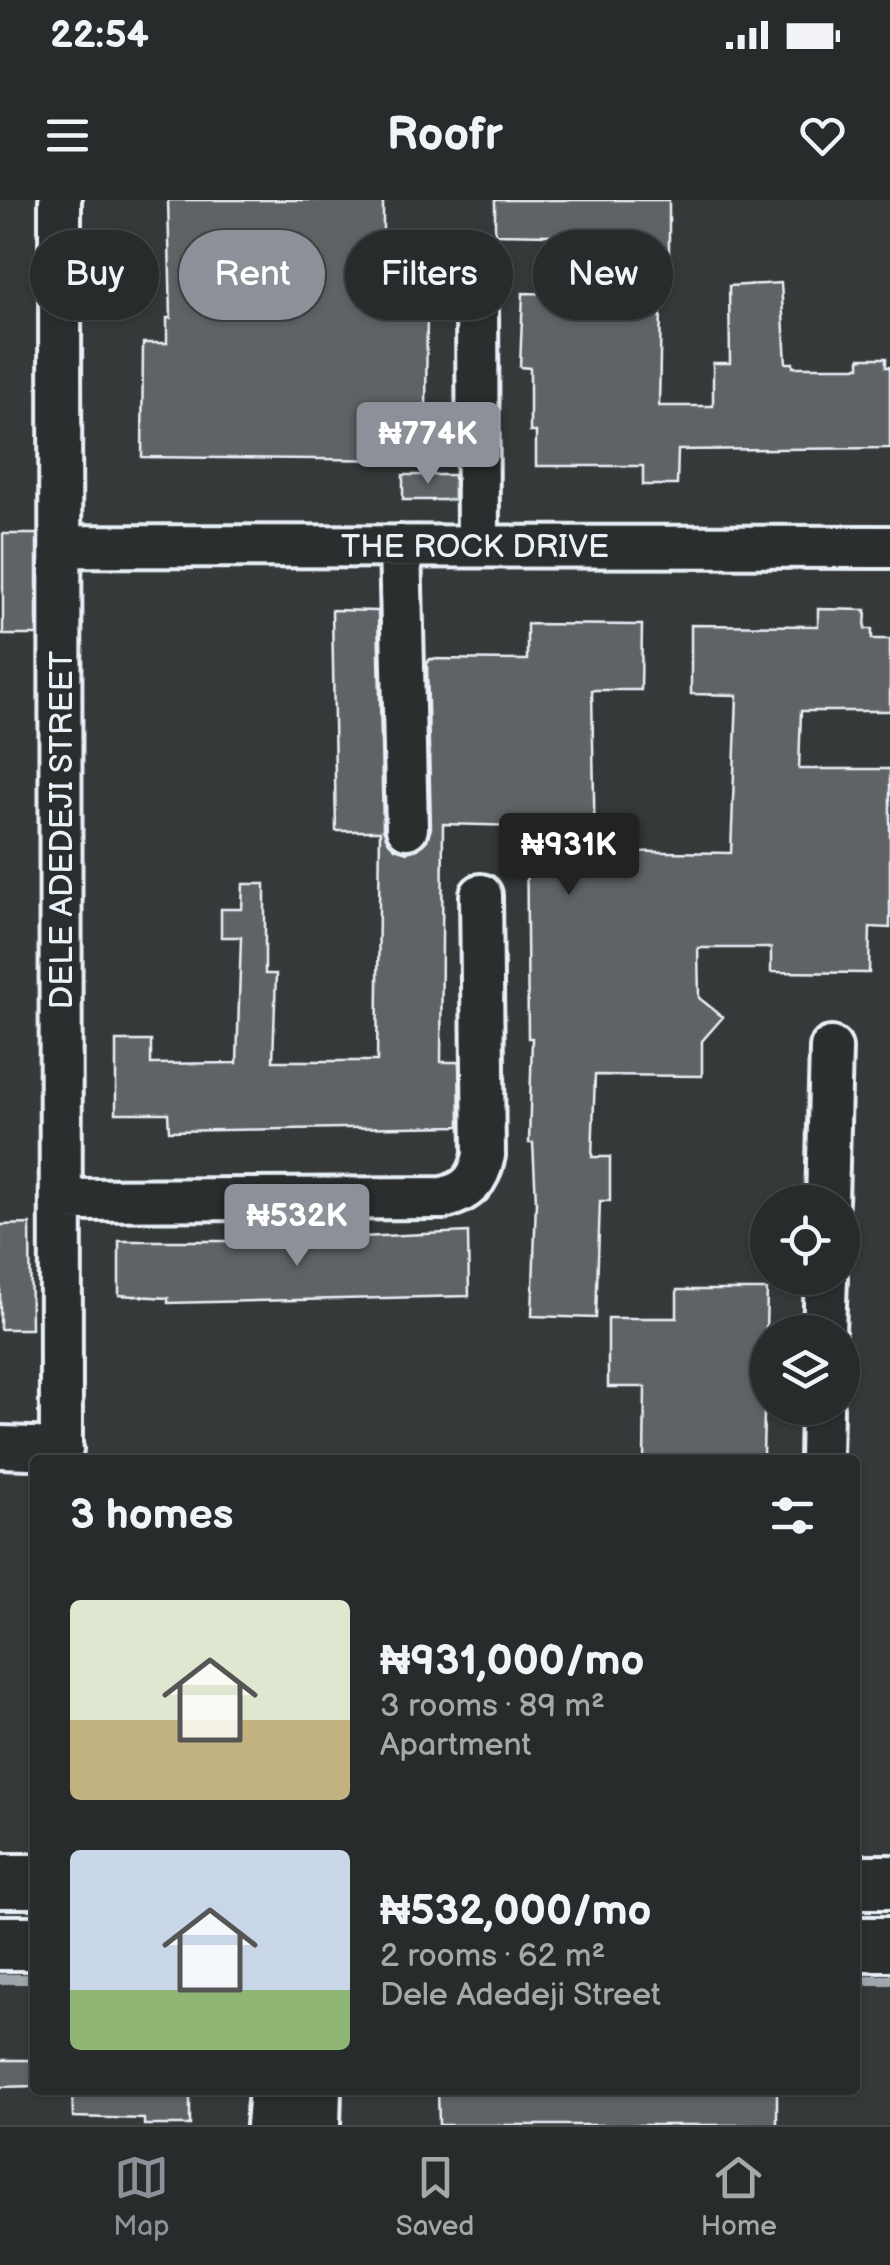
<!DOCTYPE html>
<html lang="en">
<head>
<meta charset="utf-8">
<style>
	body { margin:0; font-family:"Balsamiq Sans",sans-serif; background:#343738; color:#f1f3f6; height:100vh; display:flex; flex-direction:column; font-size:38px; white-space:nowrap }
	* { box-sizing:border-box; margin:0 }
	p { font-size:32px; color:#a5a7a9 }
	.icon { flex:none; width:55px; height:55px; fill:none; stroke:currentColor; stroke-width:2; stroke-linecap:round; stroke-linejoin:round }
	.map { position:relative; flex:1; overflow:hidden }
	.sheet { position:absolute; left:30px; top:1255px; width:830px; height:640px; display:flex; flex-direction:column; background:#282b2c; border-radius:10px; box-shadow:0 2px 8px #0004,0 0 0 2px #444748 }
	.sheet>* { flex:none }
	.top-card { position:absolute; left:30px; top:30px; width:830px; height:90px; display:flex; gap:20px }
	.fabs { position:absolute; left:750px; top:985px; display:grid; gap:20px }
	.fabs a { display:grid; place-items:center; width:110px; height:110px; border-radius:50%; background:#282b2c; box-shadow:0 2px 8px #0004,0 0 0 2px #444748; font-size:50px }
	.price { position:absolute; translate:-50% -85px; padding:0 22px; border-radius:10px; background:#8c9099; color:#fff; font-size:32px; line-height:65px; filter:drop-shadow(0 2px 5px #0008) }
	.price::after { content:''; position:absolute; left:50%; top:60px; width:30px; height:22px; margin-left:-15px; background:inherit; clip-path:polygon(0 0,100% 0,50% 100%) }
	.price.active { background:#222; color:#fff }
	ul { padding:0; list-style:none }
	li { display:flex; align-items:center; gap:30px; height:250px; padding:0 40px }
	li span { display:grid; place-items:center; flex:none; width:280px; height:200px; border-radius:10px; color:#555 }
	li>.icon { margin-inline-start:auto }
	span .icon { width:120px; height:120px; fill:#fffc; stroke-width:1 }
	li b { font-size:42px }
	h2 { display:flex; justify-content:space-between; align-items:center; height:120px; padding:0 40px; font-size:42px }
	.pill { padding:0 35px; border-radius:45px; background:#282b2c; box-shadow:0 2px 8px #0004,0 0 0 2px #444748; font-size:35px; line-height:90px }
	.pill.active { background:#8c9099; color:#fff }
	.status { display:flex; justify-content:space-between; align-items:center; height:70px; padding:0 50px; background:#282b2c; direction:ltr }
	.status svg { height:28px; fill:currentColor }
	header { display:flex; justify-content:space-between; align-items:center; height:130px; padding:0 40px; background:#282b2c; font-size:45px; font-weight:800 }
	.menu { display:flex; justify-content:space-around; align-items:center; height:140px; border-top:2px solid #444748; background:#282b2c; font-size:28px; color:#a5a7a9 }
	.menu a { display:grid; justify-items:center; gap:5px }
	.menu .active { color:#8c9099 }
	.map>svg:first-child { display:block }
</style>
</head>
<body>
<div class="status"><b>22:54</b><svg viewBox="0 0 49 12"><path d="M0 12V9h3v3zM5 12V6h3v6zM10 12V3h3v9zM15 12V0h3v12zM26 1h20v11H26zM47 4h2v5h-2z"/></svg></div>
<header><svg class="icon" aria-label="menu" viewBox="0 0 24 24"><path d="M4 6h16M4 12h16M4 18h16"/></svg>Roofr<svg class="icon" aria-label="heart" viewBox="0 0 24 24"><path d="M12 20l-8-8c-3-5 5-10 8-4 3-6 11-1 8 4z"/></svg></header>
<div class="map">
<svg width="890" height="1925" viewBox="0 0 890 1925">
	<rect width="100%" height="100%" fill="#35393a"/>
	<filter id="ink" filterUnits="userSpaceOnUse"><feTurbulence type="fractalNoise" baseFrequency=".01" numOctaves="2"/><feDisplacementMap in="SourceGraphic" scale="20" xChannelSelector="R" yChannelSelector="G"/><feConvolveMatrix kernelMatrix="1 2 1 2 8 2 1 2 1" color-interpolation-filters="sRGB"/></filter>
	<g filter="url(#ink)">
		<g fill="none" stroke-linecap="round" stroke-linejoin="round">
			<path stroke="#a0a7ac" stroke-width="10" d="M0,1779H35
				M855,1780H890"/>
		</g>
		<path fill="#5f6365" stroke="#e8f1f8" stroke-width="2.5" d="M168,0H383V105H427L426,215H408L409,260L142,257L143,143H167V118H171Z
			M495,0H669V57H662L659,206H713V163H730L729,86L781,83L786,163H793V167H860V158H886V167H890V248L678,250L677,285H643V266H536V232H530V168L520,167L523,93L604,95V36L495,34Z
			M403,275H454V300H403Z
			M3,334H37V435H3Z
			M818,409L866,410L865,429H872V439H890V511H801L799,569H890V728L870,727L869,773L771,772V748H698L699,798L723,817L702,841V876L595,875L592,957H610V1001H600L596,1118L532,1116L536,1001L533,943H529L532,838H528L526,626L443,624L441,862H459L460,926L169,931L168,913H116V841H151V864L237,863L241,737H221V709H242L243,684H265V774H276L273,861H377L380,631H336L332,410L378,411L383,629L395,648L407,652L418,649L427,640L431,628L427,464L430,459L527,460V424L642,425L641,490H592L595,651L731,653L737,495L691,494V425L818,426Z
			M30,1024L31,1129H0V1025Z
			M468,1032L469,1096L168,1103V1098L119,1095V1041H273Z
			M677,1090H767L763,1255H757V1260H644L645,1187H608V1118H677Z
			M0,1860H35V1886L0,1887Z
			M72,1890H190V1925H144V1919L73,1917Z
			M438,1890H777V1925H439Z"/>
		<g fill="none" stroke-linecap="round" stroke-linejoin="round">
			<defs>
				<path id="minor" d="M60,0L61,1260
					M477,89L478,346
					M61,346L890,347
					M400,346L407,628
					M62,1000L443,998C468,992 479,980 484,955L481,695
					M827,1002L831,848
					M824,1132L826,1078
					M0,1247L62,1249
					M821,1260L822,1208"/>
				<path id="major" d="M0,1681H35
					M855,1682H890
					M0,1743H35
					M855,1744H890
					M273,1925L276,1890
					M313,1925L314,1890"/>
			</defs>
			<use href="#minor" stroke="#e8f1f8" stroke-width="48"/>
			<use href="#major" stroke="#e8f1f8" stroke-width="60"/>
			<use href="#minor" stroke="#2a2d2e" stroke-width="40"/>
			<use href="#major" stroke="#2a2d2e" stroke-width="52"/>
		</g>
	</g>
	<g text-anchor="middle" stroke-width="8" stroke-linejoin="round" paint-order="stroke">
		<g font-size="32" fill="#e8f1f8" stroke="#2a2d2e">
			<text x="475" y="357">THE ROCK DRIVE</text>
			<text transform="translate(61 630) rotate(-90)" y="11">DELE ADEDEJI STREET</text>
		</g>
	</g>
</svg>
<div class="fabs">
<a><svg class="icon" aria-label="locate" viewBox="0 0 24 24"><circle cx="12" cy="12" r="6"/><path d="M12 2v4M12 18v4M2 12h4M18 12h4"/></svg></a>
<a><svg class="icon" aria-label="layers" viewBox="0 0 24 24"><path d="M12 4l9 5-9 5-9-5zM3 14l9 5 9-5"/></svg></a>
</div>
<b class="price" style="left:428px;top:287px">₦774K</b>
<b class="price active" style="left:569px;top:698px">₦931K</b>
<b class="price" style="left:297px;top:1069px">₦532K</b>
<div class="top-card">
<a class="pill">Buy</a>
<a class="pill active">Rent</a>
<a class="pill">Filters</a>
<a class="pill">New</a>
</div>
<section class="sheet">
<h2>3 homes<svg class="icon" aria-label="filters" viewBox="0 0 24 24"><path d="M4 7h16M4 17h16"/><circle cx="9" cy="7" r="2"/><circle cx="15" cy="17" r="2"/></svg></h2>
<ul>
<li><span style="background:linear-gradient(#dfe7d0 60%,#c2b280 0)"><svg class="icon" aria-label="home" viewBox="0 0 24 24"><path d="M3 11l9-7 9 7M6 9v11h12V9"/></svg></span><div><b>₦931,000/mo</b><p>3 rooms · 89 m²</p><p>Apartment</p></div></li>
<li><span style="background:linear-gradient(#c9d6e8 70%,#8fb573 0)"><svg class="icon" aria-label="home" viewBox="0 0 24 24"><path d="M3 11l9-7 9 7M6 9v11h12V9"/></svg></span><div><b>₦532,000/mo</b><p>2 rooms · 62 m²</p><p>Dele Adedeji Street</p></div></li>
</ul>
</section>
</div>
<nav class="menu">
<a class="active"><svg class="icon" aria-label="map" viewBox="0 0 24 24"><path d="M3 6l6-2 6 2 6-2v14l-6 2-6-2-6 2zM9 4v14M15 6v14"/></svg>Map</a>
<a><svg class="icon" aria-label="saved" viewBox="0 0 24 24"><path d="M7 4h10v16l-5-4-5 4z"/></svg>Saved</a>
<a><svg class="icon" aria-label="home" viewBox="0 0 24 24"><path d="M3 11l9-7 9 7M6 9v11h12V9"/></svg>Home</a>
</nav>
</body>
</html>
